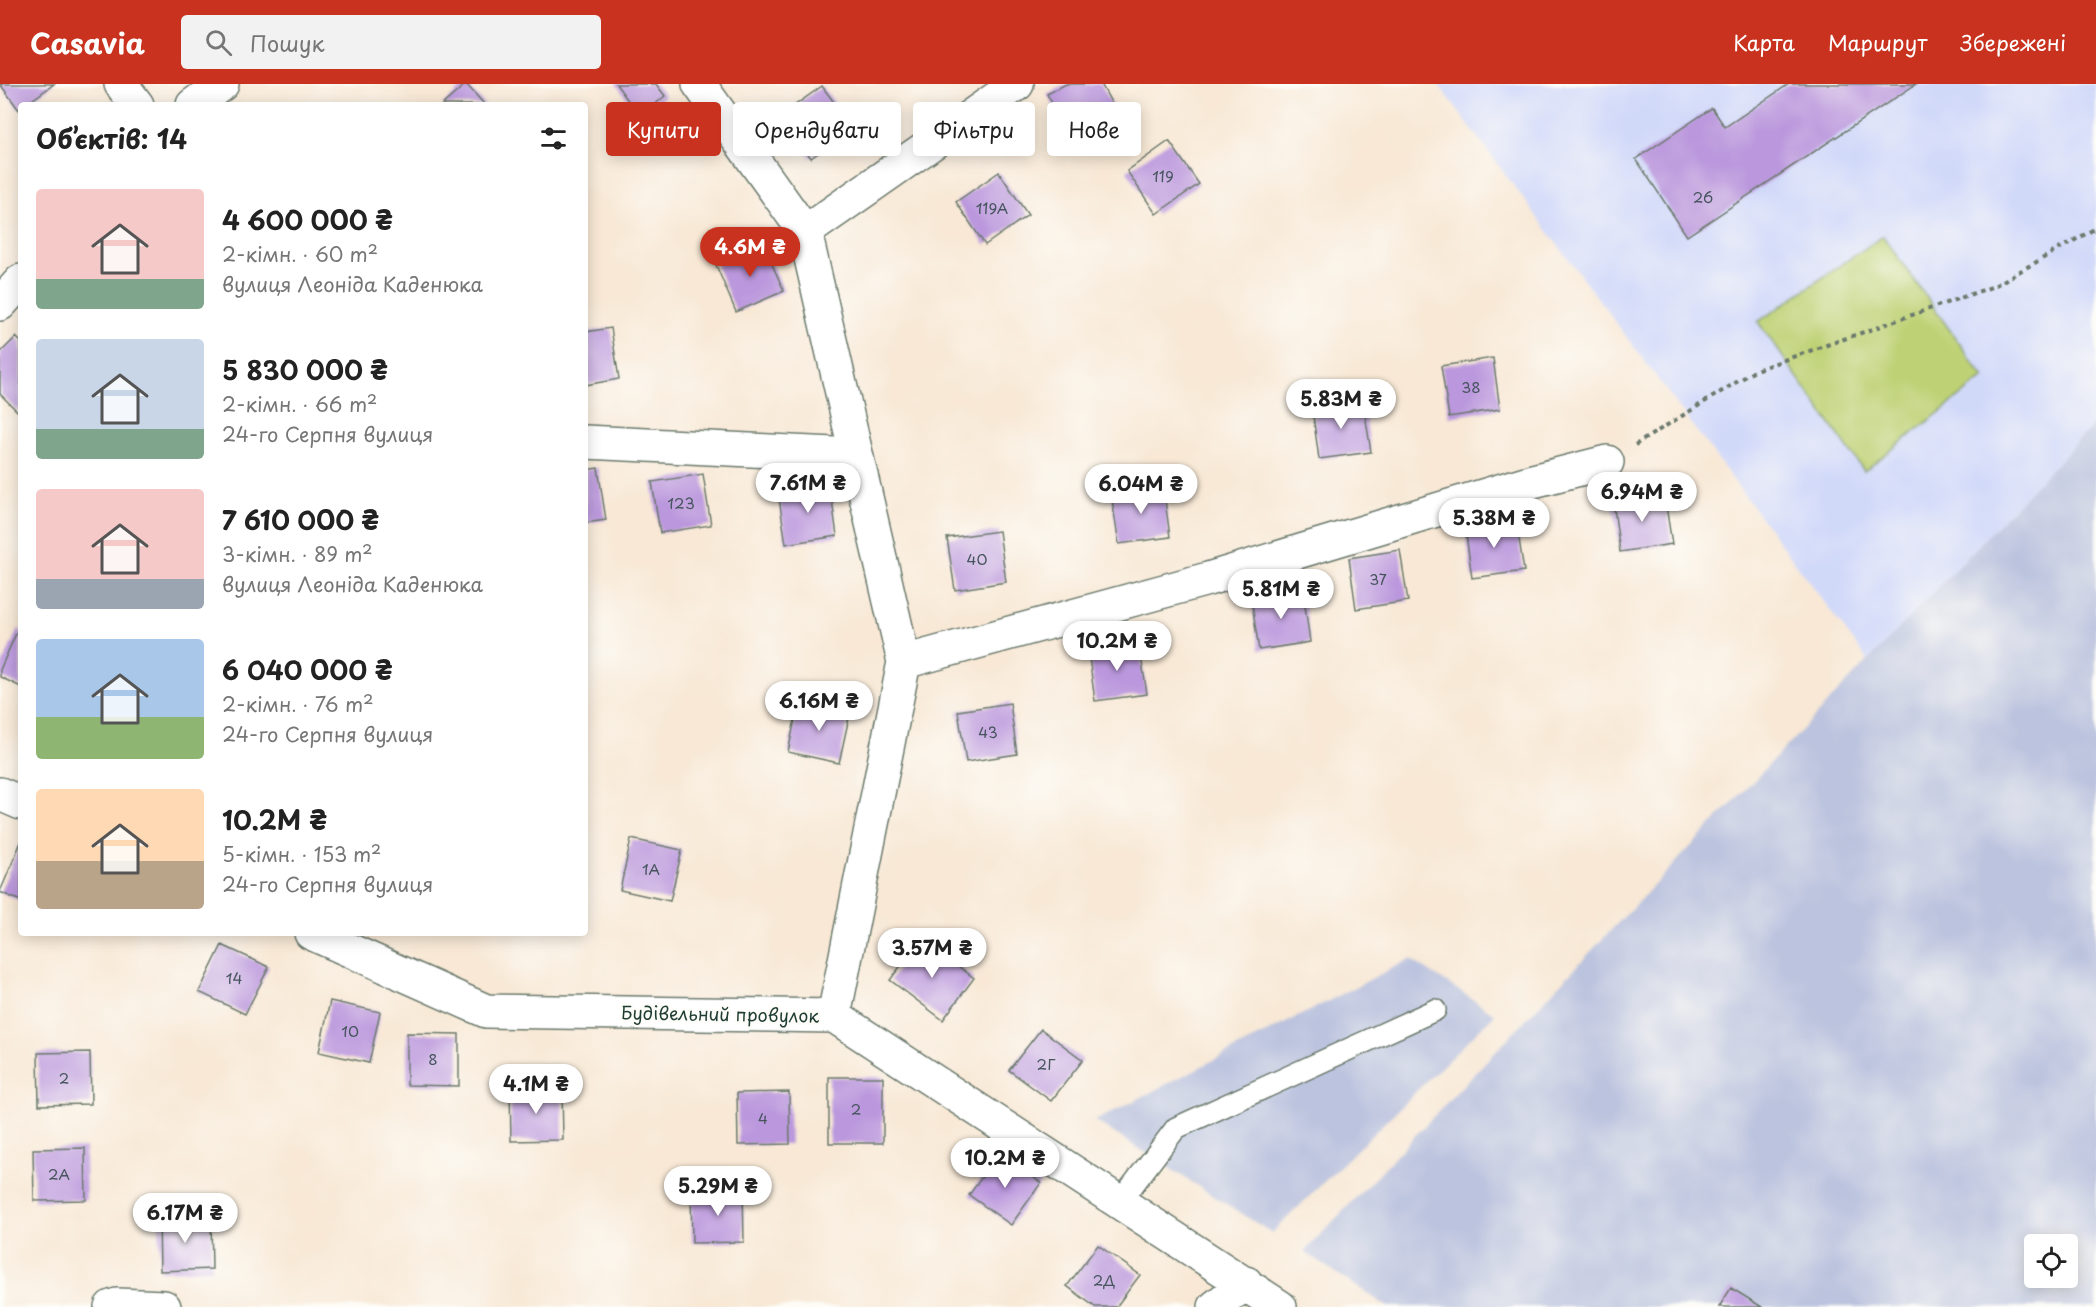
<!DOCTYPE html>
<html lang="uk">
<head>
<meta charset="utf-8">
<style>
	body { margin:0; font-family:"Playpen Sans",sans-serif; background:#f2f2f2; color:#222; height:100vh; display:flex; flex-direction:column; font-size:22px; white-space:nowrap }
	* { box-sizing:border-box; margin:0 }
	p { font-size:20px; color:#767676 }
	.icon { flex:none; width:33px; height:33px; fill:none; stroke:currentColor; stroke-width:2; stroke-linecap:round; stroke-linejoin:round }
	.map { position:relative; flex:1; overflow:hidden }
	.panel { position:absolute; left:18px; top:18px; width:570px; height:834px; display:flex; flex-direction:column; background:#fff; border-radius:6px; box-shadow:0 3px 15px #0003 }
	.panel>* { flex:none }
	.banner { position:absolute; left:606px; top:18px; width:570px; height:54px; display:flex; gap:12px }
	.controls { position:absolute; left:2024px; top:1150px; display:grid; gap:12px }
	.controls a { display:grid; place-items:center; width:54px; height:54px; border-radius:6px; background:#fff; box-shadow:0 3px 15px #0003; font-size:30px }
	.price { position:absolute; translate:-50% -51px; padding:0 14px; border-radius:21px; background:#fff; color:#222; font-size:20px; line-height:39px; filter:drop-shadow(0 2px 3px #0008) }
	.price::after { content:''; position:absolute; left:50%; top:36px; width:18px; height:14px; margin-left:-9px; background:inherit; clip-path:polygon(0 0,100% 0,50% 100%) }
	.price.active { background:#c8321e; color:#fff }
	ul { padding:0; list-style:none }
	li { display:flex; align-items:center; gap:18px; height:150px; padding:0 18px }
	li span { display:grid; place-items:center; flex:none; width:168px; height:120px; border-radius:6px; color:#555 }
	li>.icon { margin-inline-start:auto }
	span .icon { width:72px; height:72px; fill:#fffc; stroke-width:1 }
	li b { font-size:26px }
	h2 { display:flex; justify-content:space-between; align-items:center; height:72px; padding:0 18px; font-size:26px }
	.pill { padding:0 21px; border-radius:6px; background:#fff; box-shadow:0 3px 15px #0003; font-size:21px; line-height:54px }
	.pill.active { background:#c8321e; color:#fff }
	header { display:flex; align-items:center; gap:36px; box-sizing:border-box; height:84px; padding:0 30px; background:#c8321e; color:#fff }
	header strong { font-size:28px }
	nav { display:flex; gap:33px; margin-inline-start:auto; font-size:21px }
	.search { width:420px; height:54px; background:#f2f2f2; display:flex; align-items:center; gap:15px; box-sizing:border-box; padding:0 21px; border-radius:6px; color:#767676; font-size:22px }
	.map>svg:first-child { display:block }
</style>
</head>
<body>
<header>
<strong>Casavia</strong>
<div class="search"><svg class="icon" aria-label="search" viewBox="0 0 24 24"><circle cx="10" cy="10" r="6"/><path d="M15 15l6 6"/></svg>Пошук</div>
<nav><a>Карта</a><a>Маршрут</a><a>Збережені</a></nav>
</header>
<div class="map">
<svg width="2096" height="1223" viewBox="0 0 2096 1223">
	<rect width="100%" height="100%" fill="#fdfcf7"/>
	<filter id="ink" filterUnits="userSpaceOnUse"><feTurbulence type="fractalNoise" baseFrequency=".0167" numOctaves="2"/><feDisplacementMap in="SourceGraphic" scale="12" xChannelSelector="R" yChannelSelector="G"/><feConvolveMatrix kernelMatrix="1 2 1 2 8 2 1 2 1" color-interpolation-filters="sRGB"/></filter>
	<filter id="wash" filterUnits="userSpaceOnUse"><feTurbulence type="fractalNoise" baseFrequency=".008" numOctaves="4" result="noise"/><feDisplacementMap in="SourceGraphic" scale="24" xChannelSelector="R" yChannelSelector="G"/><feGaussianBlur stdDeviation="1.35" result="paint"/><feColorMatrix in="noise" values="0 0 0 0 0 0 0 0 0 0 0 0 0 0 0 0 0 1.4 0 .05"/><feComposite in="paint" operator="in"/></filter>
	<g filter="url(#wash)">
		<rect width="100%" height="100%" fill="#f8e8d5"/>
		<path fill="#d1d9f9" d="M1438,0H2096V338L1868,577Z"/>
		<path fill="#bbc3de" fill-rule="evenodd" d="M2096,338V1223H1388L1304,1168ZM2034,1161H2067V1194H2034Z
			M1410,875L1495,930L1272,1149L1095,1037Z"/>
		<path fill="#bed174" stroke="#6e8754" stroke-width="1.5" d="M1883,152L1984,294L1864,387L1758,238Z"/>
		<g id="blocks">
			<path fill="#bb98dd" d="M0,0H54L25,21H21L19,26Z
				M466,0L485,21H442Z
				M616,0H656L665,12L640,33Z
				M1066,0H1101L1118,31L1072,55L1047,10Z
				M1789,0H1916L1687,152L1636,75L1712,24L1725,43Z
				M822,2L853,44L811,74L780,32Z
				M1169,57L1199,100L1156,130L1127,87Z
				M999,88L1028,131L985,161L956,118Z
				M763,160L784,207L736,228L716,181Z
				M611,244L619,295L585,301V248Z
				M16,253L21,258V322L17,327L0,310V269Z
				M1493,274L1500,325L1449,333L1441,282Z
				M1363,317L1371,368L1319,375L1312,324Z
				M598,384L606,436L585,439V386Z
				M703,390L711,441L660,449L652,398Z
				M830,401L837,452L786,460L778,408Z
				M1163,401L1170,453L1119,460L1111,409Z
				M1664,409L1672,460L1620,468L1613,417Z
				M1516,436L1524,487L1472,494L1465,443Z
				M999,447L1006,498L955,506L947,454Z
				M1400,466L1408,517L1356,525L1349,474Z
				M1303,507L1310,558L1259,566L1251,514Z
				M18,545L21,546V603L0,593V586Z
				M1139,559L1147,610L1095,617L1088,566Z
				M799,617L850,629L839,679L788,668Z
				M1010,619L1017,670L966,678L958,627Z
				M631,755L682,766L670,817L620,806Z
				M21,758V817L0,808Z
				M921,855L974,894L943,936L890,896Z
				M222,861L269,883L245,930L199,908Z
				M330,917L380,928L369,979L319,968Z
				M1041,945L1083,976L1051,1017L1009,986Z
				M407,949L459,950V1002L407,1001Z
				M90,968L91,1020L39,1021L38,969Z
				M829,993H883V1059H829Z
				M562,1004L563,1056L511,1057L510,1005Z
				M789,1008L790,1060L738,1061L737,1009Z
				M85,1064L86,1116L34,1117L33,1065Z
				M999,1069L1041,1099L1011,1141L969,1111Z
				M743,1106L744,1158L692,1159L691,1108Z
				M211,1134L212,1185L160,1187L159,1135Z
				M1098,1161L1140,1191L1116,1223H1095L1067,1202Z
				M1731,1204L1762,1223H1719Z"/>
		</g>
	</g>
	<g filter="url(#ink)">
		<use href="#blocks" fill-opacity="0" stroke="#6b796c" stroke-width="1.5"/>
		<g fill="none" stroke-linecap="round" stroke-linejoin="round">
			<defs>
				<path id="service" d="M1120,1118L1176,1044L1435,926"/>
				<path id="minor" d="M121,0L137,21
					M699,0L805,148
					M193,21L222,0
					M0,220L21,197
					M585,358L856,371
					M904,578L1208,495L1529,398L1607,378
					M0,710L21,719
					M311,849L486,927L834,932L1280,1223
					M834,932L904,578L805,148L1017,0
					M111,1223L117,1221L164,1223
					M1215,1223L1246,1199"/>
			</defs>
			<use href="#service" stroke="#6b796c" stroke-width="24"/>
			<use href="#minor" stroke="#6b796c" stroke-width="36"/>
			<path stroke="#6b796c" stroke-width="4" stroke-dasharray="4.5 4.5" stroke-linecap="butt" d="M1635,361L1756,286L1994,202L2096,144"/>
			<use href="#service" stroke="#fff" stroke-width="21"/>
			<use href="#minor" stroke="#fff" stroke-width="33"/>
		</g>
	</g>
	<g text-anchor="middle" stroke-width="4.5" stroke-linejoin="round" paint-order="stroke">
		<g font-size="15" fill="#46545e">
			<text x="1163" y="98">119</text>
			<text x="1703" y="119">26</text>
			<text x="992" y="130">119А</text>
			<text x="1471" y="309">38</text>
			<text x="681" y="425">123</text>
			<text x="977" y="481">40</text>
			<text x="1378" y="501">37</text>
			<text x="988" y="654">43</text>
			<text x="651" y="791">1А</text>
			<text x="234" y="900">14</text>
			<text x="350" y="953">10</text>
			<text x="433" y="981">8</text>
			<text x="1046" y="986">2Г</text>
			<text x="64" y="1000">2</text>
			<text x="856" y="1031">2</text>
			<text x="763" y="1040">4</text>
			<text x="59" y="1096">2А</text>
			<text x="1104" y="1202">2Д</text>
		</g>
		<g font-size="18" fill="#1f3d34" stroke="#fdfcf7">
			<text transform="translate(720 931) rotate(1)" y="6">Будівельний провулок</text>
		</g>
	</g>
</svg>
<div class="controls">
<a><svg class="icon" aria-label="locate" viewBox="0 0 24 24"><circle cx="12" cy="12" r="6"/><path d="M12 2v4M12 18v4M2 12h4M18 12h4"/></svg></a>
</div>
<b class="price active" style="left:750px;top:194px">4.6M ₴</b>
<b class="price" style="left:1341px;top:346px">5.83M ₴</b>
<b class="price" style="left:808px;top:430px">7.61M ₴</b>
<b class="price" style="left:1141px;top:431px">6.04M ₴</b>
<b class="price" style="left:1642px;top:439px">6.94M ₴</b>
<b class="price" style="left:1494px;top:465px">5.38M ₴</b>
<b class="price" style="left:1281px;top:536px">5.81M ₴</b>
<b class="price" style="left:1117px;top:588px">10.2M ₴</b>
<b class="price" style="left:819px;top:648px">6.16M ₴</b>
<b class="price" style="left:932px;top:895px">3.57M ₴</b>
<b class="price" style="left:536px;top:1031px">4.1M ₴</b>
<b class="price" style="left:1005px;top:1105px">10.2M ₴</b>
<b class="price" style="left:718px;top:1133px">5.29M ₴</b>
<b class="price" style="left:185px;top:1160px">6.17M ₴</b>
<div class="banner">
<a class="pill active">Купити</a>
<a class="pill">Орендувати</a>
<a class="pill">Фільтри</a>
<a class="pill">Нове</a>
</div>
<section class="panel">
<h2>Об’єктів: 14<svg class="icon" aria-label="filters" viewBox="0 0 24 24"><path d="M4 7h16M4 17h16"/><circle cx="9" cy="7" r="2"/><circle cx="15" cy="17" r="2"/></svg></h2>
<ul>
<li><span style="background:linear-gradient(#f6c9c9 75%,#7fa58c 0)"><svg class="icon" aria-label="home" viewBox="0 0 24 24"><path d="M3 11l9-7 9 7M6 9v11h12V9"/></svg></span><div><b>4 600 000 ₴</b><p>2-кімн. · 60 m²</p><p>вулиця Леоніда Каденюка</p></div></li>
<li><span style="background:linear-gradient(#c9d6e8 75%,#7fa58c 0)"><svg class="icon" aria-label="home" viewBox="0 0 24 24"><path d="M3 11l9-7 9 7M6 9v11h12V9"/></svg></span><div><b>5 830 000 ₴</b><p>2-кімн. · 66 m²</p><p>24-го Серпня вулиця</p></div></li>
<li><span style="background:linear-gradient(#f6c9c9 75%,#9aa5b1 0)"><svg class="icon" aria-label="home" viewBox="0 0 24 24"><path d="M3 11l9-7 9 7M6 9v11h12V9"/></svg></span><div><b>7 610 000 ₴</b><p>3-кімн. · 89 m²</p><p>вулиця Леоніда Каденюка</p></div></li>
<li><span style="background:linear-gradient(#a9c7e8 65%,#8fb573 0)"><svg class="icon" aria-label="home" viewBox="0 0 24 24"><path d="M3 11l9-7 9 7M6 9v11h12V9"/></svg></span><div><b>6 040 000 ₴</b><p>2-кімн. · 76 m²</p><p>24-го Серпня вулиця</p></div></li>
<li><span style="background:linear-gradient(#ffd9b3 60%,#b9a48a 0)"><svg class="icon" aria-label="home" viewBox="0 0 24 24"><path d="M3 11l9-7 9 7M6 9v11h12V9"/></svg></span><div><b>10.2M ₴</b><p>5-кімн. · 153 m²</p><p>24-го Серпня вулиця</p></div></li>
</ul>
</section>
</div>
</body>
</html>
